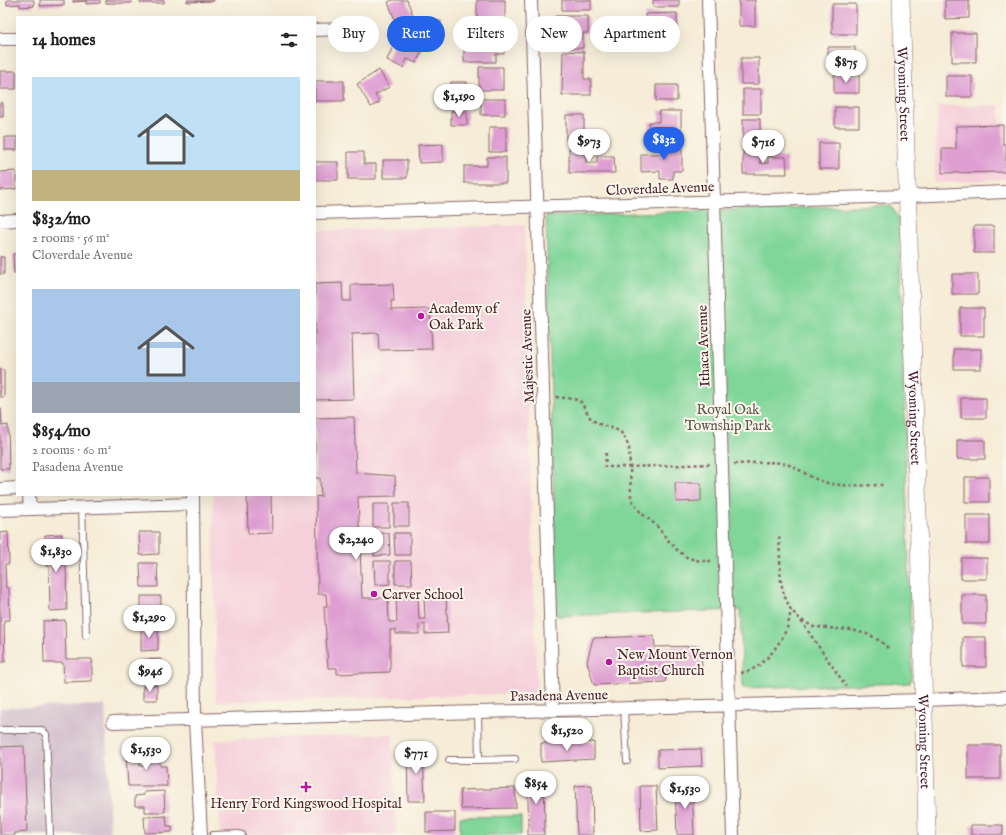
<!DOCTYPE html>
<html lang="en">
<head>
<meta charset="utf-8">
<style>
	body { margin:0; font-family:"IM FELL English",serif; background:#f6f6f6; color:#222; height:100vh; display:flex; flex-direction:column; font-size:15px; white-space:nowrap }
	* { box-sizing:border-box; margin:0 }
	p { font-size:13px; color:#767676 }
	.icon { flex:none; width:22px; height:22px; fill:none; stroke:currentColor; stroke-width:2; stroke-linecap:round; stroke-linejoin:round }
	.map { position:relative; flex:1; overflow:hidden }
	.details { position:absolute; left:16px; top:16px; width:300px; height:480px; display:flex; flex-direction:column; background:#fff; border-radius:0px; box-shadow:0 4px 16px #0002 }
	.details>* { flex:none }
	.guide { position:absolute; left:328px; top:16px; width:380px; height:36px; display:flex; gap:8px }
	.price { position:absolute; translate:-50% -34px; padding:0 9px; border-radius:14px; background:#fff; color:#222; font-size:13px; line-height:26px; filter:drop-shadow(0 1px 2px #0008) }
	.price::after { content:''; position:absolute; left:50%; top:24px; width:12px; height:9px; margin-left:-6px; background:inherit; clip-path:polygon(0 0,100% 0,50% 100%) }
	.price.on { background:#2563eb; color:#fff }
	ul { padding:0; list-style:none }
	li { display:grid; align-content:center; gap:8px; height:212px; padding:0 16px }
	li span { display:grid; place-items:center; height:124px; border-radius:0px; color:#555 }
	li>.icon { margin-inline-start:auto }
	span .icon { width:72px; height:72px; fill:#fffc; stroke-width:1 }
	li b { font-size:17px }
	h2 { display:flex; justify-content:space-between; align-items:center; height:48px; padding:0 16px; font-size:17px }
	.tag { padding:0 14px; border-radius:18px; background:#fff; box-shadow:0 4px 16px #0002; font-size:14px; line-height:36px }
	.tag.on { background:#2563eb; color:#fff }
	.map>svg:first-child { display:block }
</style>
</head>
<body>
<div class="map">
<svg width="1006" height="835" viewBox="0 0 1006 835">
	<rect width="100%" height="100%" fill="#fbf7ec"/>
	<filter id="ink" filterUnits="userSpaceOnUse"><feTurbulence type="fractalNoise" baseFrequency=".025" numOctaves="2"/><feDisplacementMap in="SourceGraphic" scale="8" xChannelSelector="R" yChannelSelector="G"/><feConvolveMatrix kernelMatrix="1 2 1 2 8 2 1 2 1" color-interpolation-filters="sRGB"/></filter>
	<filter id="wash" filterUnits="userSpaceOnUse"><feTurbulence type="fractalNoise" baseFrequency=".012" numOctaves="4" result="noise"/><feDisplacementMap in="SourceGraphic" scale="16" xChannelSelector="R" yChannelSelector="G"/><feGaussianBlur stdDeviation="0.9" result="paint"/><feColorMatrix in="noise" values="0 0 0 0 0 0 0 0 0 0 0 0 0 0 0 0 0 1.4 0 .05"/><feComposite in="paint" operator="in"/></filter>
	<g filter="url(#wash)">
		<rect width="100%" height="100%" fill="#f6ecd7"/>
		<path fill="#f5cfda" d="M1000,105V123H1006V179L934,183L938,106Z
			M525,225L528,401L537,693L216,702L213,495H315V231Z
			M393,734L396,835H220L215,740Z"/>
		<path fill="#d1bdcb" d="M105,705L110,835H0V708Z"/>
		<path fill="#80d699" stroke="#657a62" d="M884,205L892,207L899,221L912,677L910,683L743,688L740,610L557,616L546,216Z
			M521,816V835H460V817Z"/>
		<g id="blocks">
			<path fill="#de9ed2" d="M7,0H34V6L20,7V4L7,5Z
				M40,0H64V5L40,6Z
				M73,0H86V1L73,2Z
				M86,0H100V3L86,4Z
				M106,0H131V3H106Z
				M140,0H164V3H140Z
				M187,0H214V1L187,2Z
				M393,0H407L414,18L397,25L388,2Z
				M477,0H505V19H477Z
				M562,0H591V10H562Z
				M653,0H679V7H653Z
				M739,0H755V26H739Z
				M945,0H969V18L945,19Z
				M832,4H856V34H832Z
				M677,13V30H671V45L646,46L645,14Z
				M555,16H588V33H583V48H562V34H555Z
				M425,21H441V35H424Z
				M464,30H496V39H504V54H496V62H464Z
				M952,33H976V62H952Z
				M398,35L424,47L416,63L407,59L403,68L387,60Z
				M828,47H855V67H828Z
				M563,51L584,52V79H591V95H562Z
				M741,58H759V84H741Z
				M479,67H503V90H479Z
				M379,70L389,87L375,95L380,102L371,107L357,84Z
				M0,71H16V89H0Z
				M834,75H859V93H834Z
				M946,76H972V97H946Z
				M315,81H344V101H315Z
				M451,82H467V95H451Z
				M656,85H677V101H656Z
				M743,89H761V114H743Z
				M481,99H505V115H481Z
				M0,103H3V117H0Z
				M835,107H859V127H835Z
				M451,111H467V125H451Z
				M659,111H681V132H674V141H649V122H659Z
				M566,115H584V140H566Z
				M743,119H760V144H743Z
				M1003,125V144H1006V172L942,173V149H956V126Z
				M489,127H506V152H489Z
				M5,137H17V150H5Z
				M819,143H839V169H819Z
				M443,144V162L419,163L418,145Z
				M664,144H682V171H673V179H660V171L641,172V154H664Z
				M569,148H586V163H597V156H614L615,173H569Z
				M760,149V163H768V157H786L787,174H743V150Z
				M348,152H364V164H376V179H348Z
				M487,157H506V183H464V166H487Z
				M383,160H407V178H383Z
				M315,162H338V180H315Z
				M16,171V189L0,190V172Z
				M974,226H994V253H974Z
				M13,254H17V273H14Z
				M0,257H4V274H0Z
				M952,274H978V294H952Z
				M342,283L343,301H351V285L393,284L394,301H391V310L430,309L432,349L379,350L378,333L352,334L354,399L315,400V284Z
				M960,308H984V336H960Z
				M954,349H981V369H954Z
				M0,370H4V397H0Z
				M961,398H986V418H961Z
				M0,408H1L2,426L8,425L9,469H0Z
				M354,417L356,473L395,476L396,496L358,497L362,598H388L389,622H397L396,598L418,597L419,619H425L424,597L446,596L448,633L425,634V624L419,625V634H396V630H390V672L337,674V668H328L324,606H327L326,594H318L316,496L321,497L320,478H315V418Z
				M957,440H985V459H957Z
				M965,477H989V502H965Z
				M675,483H701V501L676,502Z
				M247,495H271L272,533L248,534Z
				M394,503H409V526H394Z
				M373,504H389V527H373Z
				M966,515H990V544H966Z
				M8,532L9,564H5L6,588H9L10,620H4L5,662H0V533Z
				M139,532H159V554L140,555Z
				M374,533H389L390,555L374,556Z
				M394,533H410V555H395Z
				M62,534V564H66L67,610L50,611L49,566H46L45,535Z
				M961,558H987V579H961Z
				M374,561H390V584L375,585Z
				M395,561H411L412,584H395Z
				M140,563H157L158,587H141Z
				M962,595H986V624H962Z
				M141,596H161V618L141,619Z
				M65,620L66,659H92V681L64,682L63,663H44L43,621Z
				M141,627H158V650L141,651Z
				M654,636L655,647L701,646L702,670L668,671L665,682L594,685L587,662L593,638Z
				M963,637H986V667H963Z
				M162,659V682H142V660Z
				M157,685V700H143V686Z
				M594,742V759L541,762V743Z
				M968,745H1000V779H968Z
				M24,746L27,832L15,833V835H0V747Z
				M407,749H423L425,801H408Z
				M701,749L702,766L658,768V750Z
				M140,753V766H147L146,753H160V766H166L167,786H128L126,754Z
				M544,776L545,828H544V835H528V827H529L527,777Z
				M592,785L593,835H577L575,786Z
				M692,785L694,835H677L675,786Z
				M640,786H656L658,830L641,831Z
				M515,788L516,808L461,809L460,790Z
				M164,791L165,812H145V806H135V796L144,795V792Z
				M426,812H455V831L426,832Z
				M166,816L167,826H172V832L145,833L144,817Z
				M971,825H1003V835H971Z"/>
		</g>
	</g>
	<g filter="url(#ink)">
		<use href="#blocks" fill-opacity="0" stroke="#866767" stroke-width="1"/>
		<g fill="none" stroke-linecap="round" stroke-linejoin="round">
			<defs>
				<path id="lane" d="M82,507L86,636
					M624,709L627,761
					M478,712L479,760L515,759
					M0,730H41L46,734L50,835
					M449,760H479
					M213,835L238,834L242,835"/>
				<path id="street" d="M531,0L553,711
					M708,0L733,835
					M315,30L344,29
					M0,39H17
					M315,213L908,196L1006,192
					M0,221L17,220
					M0,489L17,488
					M29,495L30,508
					M193,495L195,720L201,835
					M0,510L193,504
					M113,722L923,700L1006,697"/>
				<g id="secondary">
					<path id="s1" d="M901,0L922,636L927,835"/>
				</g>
			</defs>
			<use href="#lane" stroke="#866767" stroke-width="8"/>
			<use href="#street" stroke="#866767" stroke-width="14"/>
			<use href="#secondary" stroke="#866767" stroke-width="18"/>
			<path stroke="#866767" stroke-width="2.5" stroke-dasharray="3 3" stroke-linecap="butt" d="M556,397L574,399L581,402L591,419L599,424L620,431L625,438L629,448L630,467L711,464
				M606,453L605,467H630L631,496L633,502L641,513L656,525L667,539L677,550L688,558L701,561H712
				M734,464C750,464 772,460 786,464C797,467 806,475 816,479C835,488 863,485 883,485
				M779,537L781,582L784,595L791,610L801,620L814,627L852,630L870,635L880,641L888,648
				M801,621L846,686
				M741,673C745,672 749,671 753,669C767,662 783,640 788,625C789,620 790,615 791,610"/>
			<use href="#lane" stroke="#fff" stroke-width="6"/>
			<use href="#street" stroke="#fff" stroke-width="12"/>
			<use href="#secondary" stroke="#fff" stroke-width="17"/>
		</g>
	</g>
	<g fill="#b5179e" stroke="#fbf7ec" stroke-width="1.5">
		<circle cx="421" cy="316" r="4"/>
		<circle cx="374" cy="594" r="4"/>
		<circle cx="609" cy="662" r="4"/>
		<path d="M304 781h4v4h4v4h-4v4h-4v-4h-4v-4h4z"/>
	</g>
	<g text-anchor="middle" stroke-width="4" stroke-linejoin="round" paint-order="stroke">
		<g font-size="14" fill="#4a1f2b" stroke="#fbf7ec">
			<text dy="5" stroke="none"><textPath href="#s1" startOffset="94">Wyoming Street</textPath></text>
			<text transform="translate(660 188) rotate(-2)" y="5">Cloverdale Avenue</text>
			<text transform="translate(703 346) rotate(-92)" y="5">Ithaca Avenue</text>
			<text transform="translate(527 356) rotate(-92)" y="5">Majestic Avenue</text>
			<text dy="5" stroke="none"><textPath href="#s1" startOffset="418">Wyoming Street</textPath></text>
			<text transform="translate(559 695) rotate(-1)" y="5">Pasadena Avenue</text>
			<text dy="5" stroke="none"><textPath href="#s1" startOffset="742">Wyoming Street</textPath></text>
		</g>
		<g font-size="14" fill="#4a1f2b" stroke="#fbf7ec" text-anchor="start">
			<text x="429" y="313">Academy of<tspan x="429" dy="16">Oak Park</tspan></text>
			<text x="382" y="599">Carver School</text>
			<text x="617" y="659">New Mount Vernon<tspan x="617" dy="16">Baptist Church</tspan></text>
			<text x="306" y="808" text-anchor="middle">Henry Ford Kingswood Hospital</text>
		</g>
		<g font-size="14" fill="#5a564c" stroke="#fbf7ec">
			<text x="728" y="414">Royal Oak<tspan x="728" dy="16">Township Park</tspan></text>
		</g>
	</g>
</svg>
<b class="price" style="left:846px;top:84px">$875</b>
<b class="price" style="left:459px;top:118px">$1,190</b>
<b class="price on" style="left:664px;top:161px">$832</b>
<b class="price" style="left:589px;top:163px">$973</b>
<b class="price" style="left:763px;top:164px">$716</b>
<b class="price" style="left:356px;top:561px">$2,240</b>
<b class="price" style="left:56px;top:573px">$1,830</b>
<b class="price" style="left:149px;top:639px">$1,290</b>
<b class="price" style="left:150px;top:693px">$946</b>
<b class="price" style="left:567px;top:752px">$1,520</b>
<b class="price" style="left:146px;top:771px">$1,530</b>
<b class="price" style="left:416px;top:775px">$771</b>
<b class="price" style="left:536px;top:805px">$854</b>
<b class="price" style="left:685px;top:810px">$1,530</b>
<div class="guide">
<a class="tag">Buy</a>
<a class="tag on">Rent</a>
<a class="tag">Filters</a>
<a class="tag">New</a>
<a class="tag">Apartment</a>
</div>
<section class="details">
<h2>14 homes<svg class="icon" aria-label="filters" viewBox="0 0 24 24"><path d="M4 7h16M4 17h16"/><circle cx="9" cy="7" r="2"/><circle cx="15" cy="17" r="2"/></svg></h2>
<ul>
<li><span style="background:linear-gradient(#bfe0f5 75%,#c2b280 0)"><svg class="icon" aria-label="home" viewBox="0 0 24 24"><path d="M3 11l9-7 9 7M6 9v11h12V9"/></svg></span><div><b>$832/mo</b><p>2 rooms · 56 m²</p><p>Cloverdale Avenue</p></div></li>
<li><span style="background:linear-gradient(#a9c7e8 75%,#9aa5b1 0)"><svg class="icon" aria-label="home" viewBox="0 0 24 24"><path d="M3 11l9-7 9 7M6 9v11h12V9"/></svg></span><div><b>$854/mo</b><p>2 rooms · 60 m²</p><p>Pasadena Avenue</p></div></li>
</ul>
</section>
</div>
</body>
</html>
